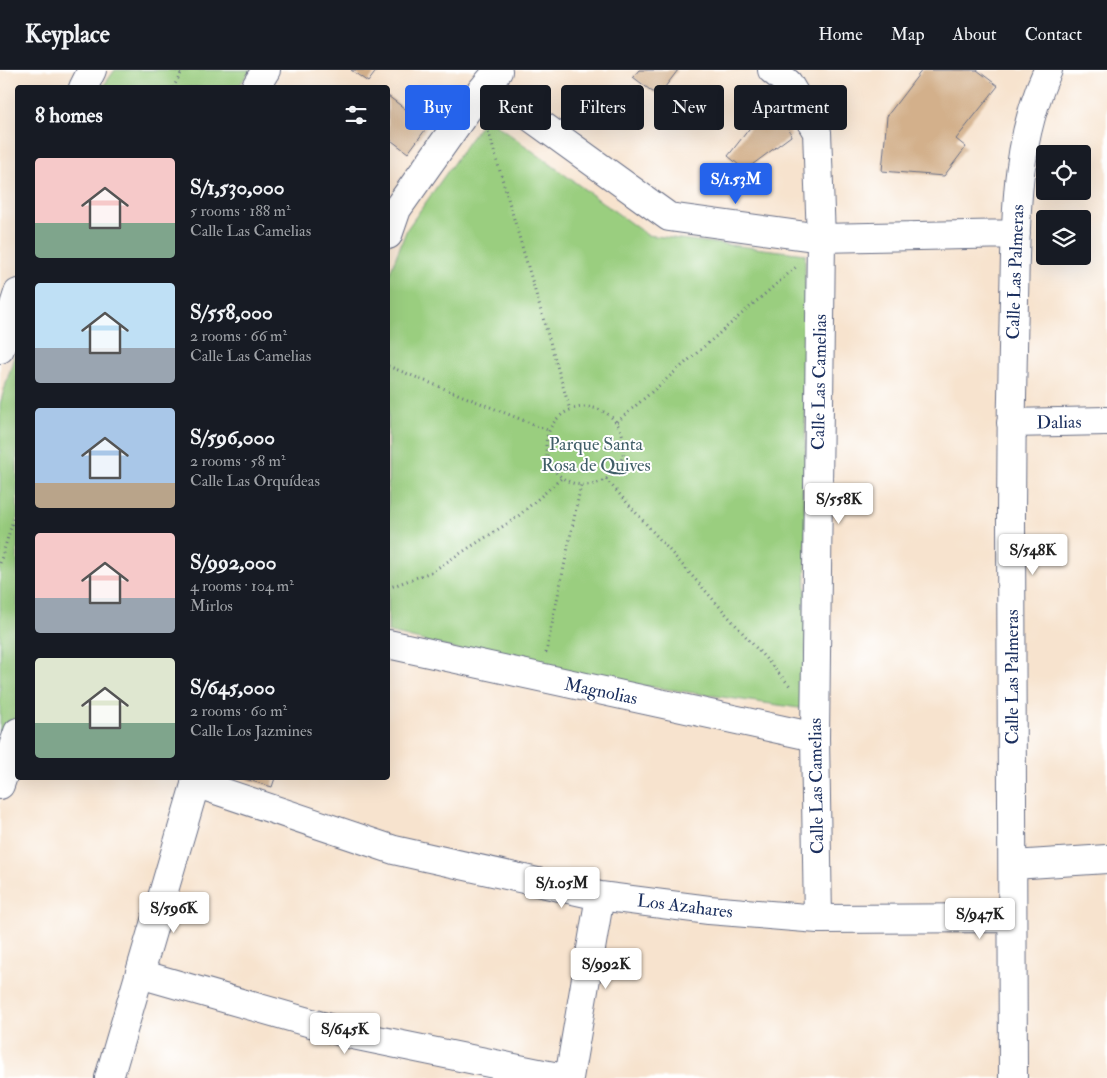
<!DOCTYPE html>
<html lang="en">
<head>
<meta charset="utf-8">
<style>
	body { margin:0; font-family:"IM FELL Double Pica",serif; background:#20242c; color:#f1f3f6; height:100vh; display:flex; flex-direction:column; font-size:19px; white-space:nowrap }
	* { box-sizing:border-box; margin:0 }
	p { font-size:16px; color:#9ea1a6 }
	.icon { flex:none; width:28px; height:28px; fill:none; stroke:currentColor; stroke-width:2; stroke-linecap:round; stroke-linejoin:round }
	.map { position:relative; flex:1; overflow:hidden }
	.panel { position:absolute; left:15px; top:15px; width:375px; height:695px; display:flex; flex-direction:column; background:#171b24; border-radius:5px; box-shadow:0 5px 20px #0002 }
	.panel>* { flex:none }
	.banner { position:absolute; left:405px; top:15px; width:475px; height:45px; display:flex; gap:10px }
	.controls { position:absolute; left:1036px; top:75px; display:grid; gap:10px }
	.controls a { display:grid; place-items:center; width:55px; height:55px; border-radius:5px; background:#171b24; box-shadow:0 5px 20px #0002; font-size:25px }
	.price { position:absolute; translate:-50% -42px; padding:0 11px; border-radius:5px; background:#fff; color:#222; font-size:16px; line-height:32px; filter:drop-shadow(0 1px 2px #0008) }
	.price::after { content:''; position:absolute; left:50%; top:30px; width:15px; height:11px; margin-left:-8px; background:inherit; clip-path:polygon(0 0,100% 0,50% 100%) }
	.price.selected { background:#2563eb; color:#fff }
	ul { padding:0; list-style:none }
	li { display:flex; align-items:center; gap:15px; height:125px; padding:0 20px }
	li span { display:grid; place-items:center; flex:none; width:140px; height:100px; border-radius:5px; color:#555 }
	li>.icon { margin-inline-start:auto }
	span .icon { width:60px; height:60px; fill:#fffc; stroke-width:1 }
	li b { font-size:21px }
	h2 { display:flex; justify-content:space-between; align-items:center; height:60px; padding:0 20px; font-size:21px }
	.pill { padding:0 18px; border-radius:5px; background:#171b24; box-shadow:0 5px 20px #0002; font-size:18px; line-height:45px }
	.pill.selected { background:#2563eb; color:#fff }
	header { display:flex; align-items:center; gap:30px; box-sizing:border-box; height:70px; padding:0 25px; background:#171b24; border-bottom:1px solid #363941 }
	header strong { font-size:24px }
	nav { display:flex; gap:28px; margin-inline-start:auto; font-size:18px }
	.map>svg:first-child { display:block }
</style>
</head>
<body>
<header>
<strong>Keyplace</strong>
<nav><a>Home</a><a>Map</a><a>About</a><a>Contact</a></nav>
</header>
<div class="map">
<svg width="1107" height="1008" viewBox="0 0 1107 1008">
	<rect width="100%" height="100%" fill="#fff"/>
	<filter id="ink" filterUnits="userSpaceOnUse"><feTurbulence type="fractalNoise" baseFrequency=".02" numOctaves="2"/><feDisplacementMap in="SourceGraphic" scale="10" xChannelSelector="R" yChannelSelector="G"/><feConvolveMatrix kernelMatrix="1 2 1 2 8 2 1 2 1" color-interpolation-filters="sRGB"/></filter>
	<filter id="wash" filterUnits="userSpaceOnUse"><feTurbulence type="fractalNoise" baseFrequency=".0096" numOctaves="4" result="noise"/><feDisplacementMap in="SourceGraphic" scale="20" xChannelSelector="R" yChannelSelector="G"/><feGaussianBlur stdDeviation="1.12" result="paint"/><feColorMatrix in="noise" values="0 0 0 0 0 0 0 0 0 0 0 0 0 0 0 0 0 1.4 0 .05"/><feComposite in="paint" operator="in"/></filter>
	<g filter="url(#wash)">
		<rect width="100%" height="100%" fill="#f7e3ce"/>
		<path fill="#9ace7f" stroke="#5a7e6e" d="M115,0H251L238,17L102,18Z
			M486,47L647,165L805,184L806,639L548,602L388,562V207L407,159Z
			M17,277L18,637L0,692V334Z"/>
		<g id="blocks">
			<path fill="#d3b08b" d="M351,0H377L368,12Z
				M639,0H678L658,26L633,7Z
				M922,0H977L998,16L956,69L966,77L944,106L882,101L887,46Z
				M388,26L428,56L408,83L388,68Z
				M773,28L786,46L791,66L745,100L728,86Z
				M242,708H275L272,717Z"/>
		</g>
	</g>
	<g filter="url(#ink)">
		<use href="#blocks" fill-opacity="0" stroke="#686e85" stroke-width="1"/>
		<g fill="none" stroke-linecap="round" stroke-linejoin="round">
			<defs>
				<path id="minor" d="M772,0L788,13L817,62L821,168L815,667L818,849
					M486,15L669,147L821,168L1016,164
					M83,18L92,0
					M255,18L266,0
					M388,165L397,139L477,26L498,1
					M0,279L18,223
					M1011,353L1107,351
					M388,574L815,667
					M195,713L394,780L600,826L709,840L818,849L1012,848
					M0,715L18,662
					M1013,795L1107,789
					M140,904L353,965L563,1008
					M109,1008L197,708
					M569,1008L600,826
					M1013,1008C1012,823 1012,638 1011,453C1011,379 1012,304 1014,229C1016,151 1014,73 1048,0"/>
			</defs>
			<use href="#minor" stroke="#686e85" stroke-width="30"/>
			<path stroke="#686e85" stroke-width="3" stroke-dasharray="1 4" stroke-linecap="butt" d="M176,0L181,3
				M173,18L183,0
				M487,57L570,340
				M388,296L550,361
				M546 376a39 39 0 1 1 78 0a39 39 0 1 1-78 0Z
				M617,352L796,197
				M606,409L790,616
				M0,493L18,434
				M388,518L431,502L516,448L563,407
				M546,583L581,415"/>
			<use href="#minor" stroke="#fff" stroke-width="28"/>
		</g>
	</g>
	<g text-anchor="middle" stroke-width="4" stroke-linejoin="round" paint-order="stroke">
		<g font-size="18" fill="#1b2f5e" stroke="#fff">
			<text transform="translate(1015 202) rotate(-88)" y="6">Calle Las Palmeras</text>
			<text transform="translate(819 312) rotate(-89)" y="6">Calle Las Camelias</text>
			<text transform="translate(1059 352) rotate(-1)" y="6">Dalias</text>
			<text transform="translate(1012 607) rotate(-90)" y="6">Calle Las Palmeras</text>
			<text transform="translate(601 621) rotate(12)" y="6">Magnolias</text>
			<text transform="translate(816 716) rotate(-91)" y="6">Calle Las Camelias</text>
			<text transform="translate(685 836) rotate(7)" y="6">Los Azahares</text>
		</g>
		<g font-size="18" fill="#415f68" stroke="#fff">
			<text x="596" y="380">Parque Santa<tspan x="596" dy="21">Rosa de Quives</tspan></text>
		</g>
	</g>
</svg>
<div class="controls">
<a><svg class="icon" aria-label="locate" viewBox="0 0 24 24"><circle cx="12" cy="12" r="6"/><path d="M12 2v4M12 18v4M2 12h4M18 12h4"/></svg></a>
<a><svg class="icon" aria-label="layers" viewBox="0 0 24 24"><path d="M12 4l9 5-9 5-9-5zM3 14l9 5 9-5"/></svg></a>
</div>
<b class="price selected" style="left:736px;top:135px">S/1.53M</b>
<b class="price" style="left:839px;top:455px">S/558K</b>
<b class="price" style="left:1033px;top:506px">S/548K</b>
<b class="price" style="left:562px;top:839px">S/1.05M</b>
<b class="price" style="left:174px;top:864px">S/596K</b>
<b class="price" style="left:980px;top:870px">S/947K</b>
<b class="price" style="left:606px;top:920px">S/992K</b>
<b class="price" style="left:345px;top:985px">S/645K</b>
<div class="banner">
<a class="pill selected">Buy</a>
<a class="pill">Rent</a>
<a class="pill">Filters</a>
<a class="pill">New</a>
<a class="pill">Apartment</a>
</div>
<section class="panel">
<h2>8 homes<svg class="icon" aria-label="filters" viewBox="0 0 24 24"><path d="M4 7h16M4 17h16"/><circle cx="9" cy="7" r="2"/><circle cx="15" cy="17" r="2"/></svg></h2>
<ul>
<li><span style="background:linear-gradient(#f6c9c9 65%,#7fa58c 0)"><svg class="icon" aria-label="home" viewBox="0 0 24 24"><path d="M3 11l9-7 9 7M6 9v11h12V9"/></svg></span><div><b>S/1,530,000</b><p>5 rooms · 188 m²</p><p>Calle Las Camelias</p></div></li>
<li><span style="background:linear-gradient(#bfe0f5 65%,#9aa5b1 0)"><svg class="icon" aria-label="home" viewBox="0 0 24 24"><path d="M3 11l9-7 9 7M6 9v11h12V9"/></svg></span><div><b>S/558,000</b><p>2 rooms · 66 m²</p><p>Calle Las Camelias</p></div></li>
<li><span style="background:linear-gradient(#a9c7e8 75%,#b9a48a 0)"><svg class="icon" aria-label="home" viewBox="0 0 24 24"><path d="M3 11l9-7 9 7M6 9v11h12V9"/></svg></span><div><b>S/596,000</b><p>2 rooms · 58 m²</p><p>Calle Las Orquídeas</p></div></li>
<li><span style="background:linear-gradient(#f6c9c9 65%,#9aa5b1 0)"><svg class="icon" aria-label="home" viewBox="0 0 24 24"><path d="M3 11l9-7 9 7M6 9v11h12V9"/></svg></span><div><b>S/992,000</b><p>4 rooms · 104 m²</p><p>Mirlos</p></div></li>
<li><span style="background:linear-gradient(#dfe7d0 65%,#7fa58c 0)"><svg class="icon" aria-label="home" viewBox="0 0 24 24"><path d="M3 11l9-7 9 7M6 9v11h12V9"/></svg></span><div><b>S/645,000</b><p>2 rooms · 60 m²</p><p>Calle Los Jazmines</p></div></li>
</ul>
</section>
</div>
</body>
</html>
